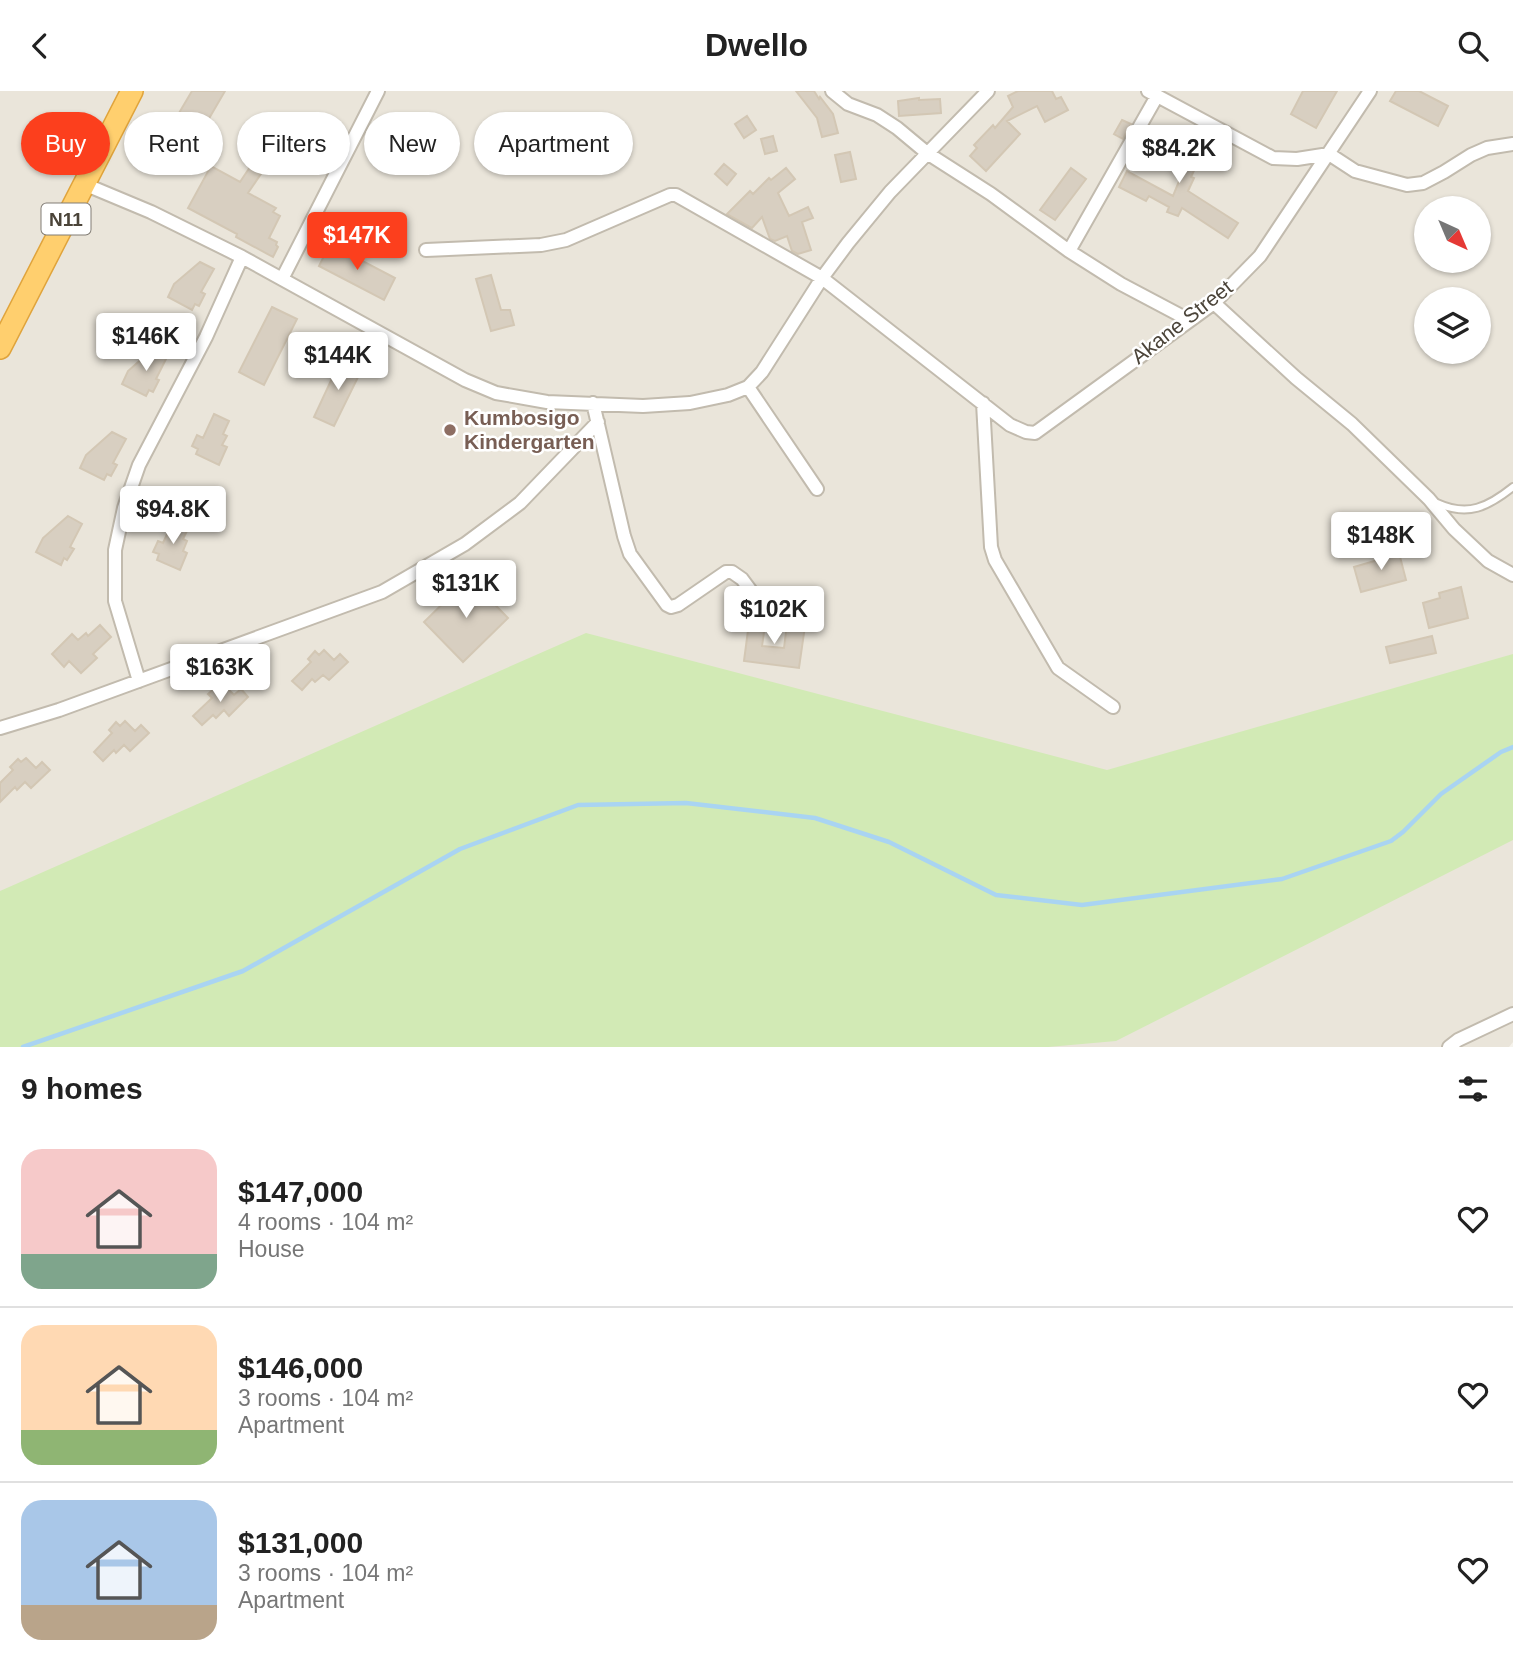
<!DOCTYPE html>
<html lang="en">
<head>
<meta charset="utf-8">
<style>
	body { margin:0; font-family:Arial,sans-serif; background:#f6f6f6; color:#222; height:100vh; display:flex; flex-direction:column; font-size:26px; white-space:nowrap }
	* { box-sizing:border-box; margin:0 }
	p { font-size:23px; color:#767676 }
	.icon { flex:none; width:38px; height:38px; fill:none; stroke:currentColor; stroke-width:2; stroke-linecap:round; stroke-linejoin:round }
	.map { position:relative; height:956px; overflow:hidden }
	.sheet { display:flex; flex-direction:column; background:#fff; flex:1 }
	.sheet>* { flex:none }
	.top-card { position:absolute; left:21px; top:21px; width:700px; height:63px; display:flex; gap:14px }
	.needle { width:46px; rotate:136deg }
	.controls { position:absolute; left:1414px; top:105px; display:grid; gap:14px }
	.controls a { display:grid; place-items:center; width:77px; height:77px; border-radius:50%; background:#fff; box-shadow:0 2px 5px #0004; font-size:35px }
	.price { position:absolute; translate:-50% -60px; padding:0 16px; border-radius:7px; background:#fff; color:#222; font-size:23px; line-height:46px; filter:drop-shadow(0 2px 4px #0008) }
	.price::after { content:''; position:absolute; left:50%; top:42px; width:21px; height:16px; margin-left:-10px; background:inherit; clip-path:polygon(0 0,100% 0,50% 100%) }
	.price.on { background:#fc3f1d; color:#fff }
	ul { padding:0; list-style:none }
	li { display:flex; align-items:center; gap:21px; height:175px; padding:0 21px }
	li+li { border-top:2px solid #e0e0e0 }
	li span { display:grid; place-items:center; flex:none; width:196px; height:140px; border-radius:21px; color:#555 }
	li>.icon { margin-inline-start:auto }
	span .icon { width:84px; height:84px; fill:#fffc; stroke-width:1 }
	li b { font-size:30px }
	h2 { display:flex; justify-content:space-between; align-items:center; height:84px; padding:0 21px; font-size:30px }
	.tag { padding:0 24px; border-radius:32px; background:#fff; box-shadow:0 2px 5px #0004; font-size:24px; line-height:63px }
	.tag.on { background:#fc3f1d; color:#fff }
	header { display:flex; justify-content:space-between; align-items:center; height:91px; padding:0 21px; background:#fff; font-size:32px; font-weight:800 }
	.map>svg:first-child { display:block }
</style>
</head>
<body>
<header><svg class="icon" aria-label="back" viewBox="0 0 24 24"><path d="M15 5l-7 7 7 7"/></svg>Dwello<svg class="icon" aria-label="search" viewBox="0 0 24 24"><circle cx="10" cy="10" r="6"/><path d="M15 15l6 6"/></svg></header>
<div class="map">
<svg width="1513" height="956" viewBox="0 0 1513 956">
	<rect width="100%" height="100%" fill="#f6f3ec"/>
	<path fill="#eae5da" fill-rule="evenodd" d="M0,0H1513V951L1509,956H0ZM1426,117H1479V170H1426ZM1426,208H1479V261H1426Z"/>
	<path fill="#d2eab5" d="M586,542L1107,679L1513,563V749L1116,950L1048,956H0V800Z"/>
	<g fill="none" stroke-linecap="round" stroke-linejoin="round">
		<path stroke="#a9d4f2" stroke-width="4.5" d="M23,956L243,880L460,758L578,714L686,712L815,727L889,751L996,804L1082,814L1282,788L1391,750L1403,741L1441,703L1501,661L1513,656"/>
	</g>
	<path fill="#d8cfc1" stroke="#d3c7b4" stroke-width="2" d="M192,0H225L189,62L182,58L177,67L159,56Z
		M796,0H814L819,8L820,6L833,23L838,42L822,46L817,27Z
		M1018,0H1052L1056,8L1061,6L1068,19L1045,31L1037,15L1007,30L1020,43L986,80L970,65L977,57L974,54L993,34L995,37L1013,16L1008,5Z
		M1303,0H1337L1316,37L1291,23Z
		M1396,0H1419L1448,15L1438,35L1390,10Z
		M919,7V9L940,8L941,22L899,25L898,10Z
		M747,25L756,39L744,47L735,33Z
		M1122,29L1131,33L1123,48L1114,43Z
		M1154,36L1203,60L1191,86L1194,87L1188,100L1238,132L1228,147L1182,117L1178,125L1167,121L1169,116L1149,105L1146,110L1119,96L1127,80L1173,105L1187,71L1147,52Z
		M292,44L312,54L306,66L300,63L297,70L282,63Z
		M773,45L777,60L765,63L761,48Z
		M260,61L271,68L248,102L276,117L273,121L280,125L269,147L277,151L276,154L278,156L273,166L236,146L237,143L188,117L211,75L240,91Z
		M850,61L856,88L841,91L835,64Z
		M724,73L736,83L727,94L715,83Z
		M786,77L795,88L778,102L789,125L808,116L813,127L802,131L811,159L798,163L792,160L787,145L775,150L770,148L762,126L752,137L727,123L750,100L753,103L769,87L771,89Z
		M1071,77L1086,88L1055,129L1040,119Z
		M330,153L395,187L384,209L319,175Z
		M200,171L214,178L201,201L205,203L199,215L195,213L192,219L168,206L174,193Z
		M491,184L501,219H510L514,234L491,240L476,188Z
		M272,216L297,228L264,294L239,281Z
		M154,257L168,264L156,288L159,289L153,301L149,299L146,305L122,293L128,280Z
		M341,268L362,278L334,335L314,326Z
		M214,323L229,330L223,343L227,345L222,354L227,356L219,374L196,363L198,358L192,355L197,344L203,347Z
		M112,341L126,348L113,372L117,374L111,385L107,383L104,389L80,377L86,364Z
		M68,425L82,433L70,456L74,458L67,469L64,467L61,474L36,461L43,447Z
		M174,428L189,436L183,448L187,450L183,460L187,462L180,479L157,469L159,463L153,461L158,450L163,452Z
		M1398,458L1406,489L1361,501L1354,476L1378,469L1376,464Z
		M469,487L508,527L463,571L424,531Z
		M1461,496L1468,527L1429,537L1423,512L1440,507L1439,502Z
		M750,524L759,525L765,534L762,555L784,557L787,533L805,535L799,577L744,570Z
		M100,534L111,546L93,563L97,567L81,582L69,570L64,576L52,563L72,543L78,549L86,542L88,545Z
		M1432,545L1436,562L1390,572L1386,556Z
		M324,559L334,569L340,563L348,571L329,589L323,584L315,591L312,588L302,599L292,590L311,571L308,568L315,560L319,564Z
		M224,594L234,604L241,598L248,606L229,625L224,619L216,627L213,624L202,634L193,625L212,607L208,603L216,596L219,599Z
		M125,630L135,640L141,634L149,642L130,660L124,654L116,662L114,659L103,670L94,661L112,642L109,639L116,631L120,635Z
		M26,667L36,677L42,671L50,679L31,697L25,691L17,699L15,696L0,711V692L13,679L10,676L18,668L21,671Z"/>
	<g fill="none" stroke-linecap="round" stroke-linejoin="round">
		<defs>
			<path id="lane" d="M1437,412C1468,426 1488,416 1513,396"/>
			<path id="street" d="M832,0L848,13L877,24L897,37L927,62L991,103L1069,160L1121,193L1189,229
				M1148,0L1273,67L1297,68L1329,63L1355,80L1407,94L1423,92L1444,81L1471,64L1487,57L1513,53
				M84,93L151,121L242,166L465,289L496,302L547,311L643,315L690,312L728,304L748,296L762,281L822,187L848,152L890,101L988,0
				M426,159L541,154L566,149L670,104H676L822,187L1010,334L1026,341L1035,342L1214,212L1260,165L1370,0
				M1069,160L1157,5
				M282,188L378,0
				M1214,212L1296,287L1352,333L1429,408L1454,438L1488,470L1513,484
				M748,296L817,398
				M593,312L624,445L630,463L667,514L671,516L678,514L726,481H732L742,488L774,531
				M983,312L991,456L995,469L1058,577L1113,616
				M139,590L115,510V459L124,417L139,374L206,246L242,166
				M0,637L59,619L382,501L465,453L520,412L598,331
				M1449,956L1458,949L1513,923"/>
			<path id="highway" d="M0,257L132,0"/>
		</defs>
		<use href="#lane" stroke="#c2bbae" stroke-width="10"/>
		<use href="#street" stroke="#c2bbae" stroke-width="16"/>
		<use href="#highway" stroke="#e0a43c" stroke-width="24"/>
		<use href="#lane" stroke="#fff" stroke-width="6"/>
		<use href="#street" stroke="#fff" stroke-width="12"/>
		<use href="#highway" stroke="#ffcf6e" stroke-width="21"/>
	</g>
	<circle fill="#8d6e63" stroke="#fff" stroke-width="2.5" cx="450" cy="339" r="7"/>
	<g text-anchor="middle" stroke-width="5" stroke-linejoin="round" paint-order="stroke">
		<rect fill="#fff" stroke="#817c74" stroke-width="2" x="41.5" y="112.5" width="49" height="31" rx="5"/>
		<g font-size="19" font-weight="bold" fill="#4b4439">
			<text x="66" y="135">N11</text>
		</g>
		<g font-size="21" fill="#4b4439" stroke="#fff">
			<text transform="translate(1182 231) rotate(-38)" y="7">Akane Street</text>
		</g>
		<g font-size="21" font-weight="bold" fill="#785e54" stroke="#fff" text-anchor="start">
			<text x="464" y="334">Kumbosigo<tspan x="464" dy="24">Kindergarten</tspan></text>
		</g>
	</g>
</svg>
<div class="controls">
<a><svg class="needle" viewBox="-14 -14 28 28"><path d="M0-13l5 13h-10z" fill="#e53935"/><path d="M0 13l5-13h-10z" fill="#767676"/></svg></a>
<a><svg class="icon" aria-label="layers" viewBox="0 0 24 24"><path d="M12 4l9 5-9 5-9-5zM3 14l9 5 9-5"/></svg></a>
</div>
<b class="price" style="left:1179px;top:94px">$84.2K</b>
<b class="price on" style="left:357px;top:181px">$147K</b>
<b class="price" style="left:146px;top:282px">$146K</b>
<b class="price" style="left:338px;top:301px">$144K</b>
<b class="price" style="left:173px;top:455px">$94.8K</b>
<b class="price" style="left:1381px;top:481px">$148K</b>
<b class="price" style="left:466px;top:529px">$131K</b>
<b class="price" style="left:774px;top:555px">$102K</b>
<b class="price" style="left:220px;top:613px">$163K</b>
<div class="top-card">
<a class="tag on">Buy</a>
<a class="tag">Rent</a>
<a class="tag">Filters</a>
<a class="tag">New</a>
<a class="tag">Apartment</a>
</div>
</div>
<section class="sheet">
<h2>9 homes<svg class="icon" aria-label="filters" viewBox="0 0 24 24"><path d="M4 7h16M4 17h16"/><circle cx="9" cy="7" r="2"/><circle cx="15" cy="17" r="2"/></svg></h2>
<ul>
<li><span style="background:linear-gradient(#f6c9c9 75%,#7fa58c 0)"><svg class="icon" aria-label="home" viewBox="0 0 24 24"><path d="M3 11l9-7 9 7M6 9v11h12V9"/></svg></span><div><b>$147,000</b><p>4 rooms · 104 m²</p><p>House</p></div><svg class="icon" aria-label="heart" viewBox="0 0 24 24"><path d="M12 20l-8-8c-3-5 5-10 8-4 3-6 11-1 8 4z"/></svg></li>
<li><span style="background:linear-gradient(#ffd9b3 75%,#8fb573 0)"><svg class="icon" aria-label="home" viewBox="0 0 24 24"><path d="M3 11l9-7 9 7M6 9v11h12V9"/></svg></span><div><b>$146,000</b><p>3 rooms · 104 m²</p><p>Apartment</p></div><svg class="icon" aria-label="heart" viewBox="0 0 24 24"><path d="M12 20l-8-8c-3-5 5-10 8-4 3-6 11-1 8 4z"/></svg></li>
<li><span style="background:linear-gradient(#a9c7e8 75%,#b9a48a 0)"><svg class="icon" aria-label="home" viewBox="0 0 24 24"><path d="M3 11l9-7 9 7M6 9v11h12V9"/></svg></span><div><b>$131,000</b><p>3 rooms · 104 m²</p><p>Apartment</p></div><svg class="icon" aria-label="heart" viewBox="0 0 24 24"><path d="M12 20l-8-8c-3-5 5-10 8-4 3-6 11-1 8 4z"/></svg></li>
</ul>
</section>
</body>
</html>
